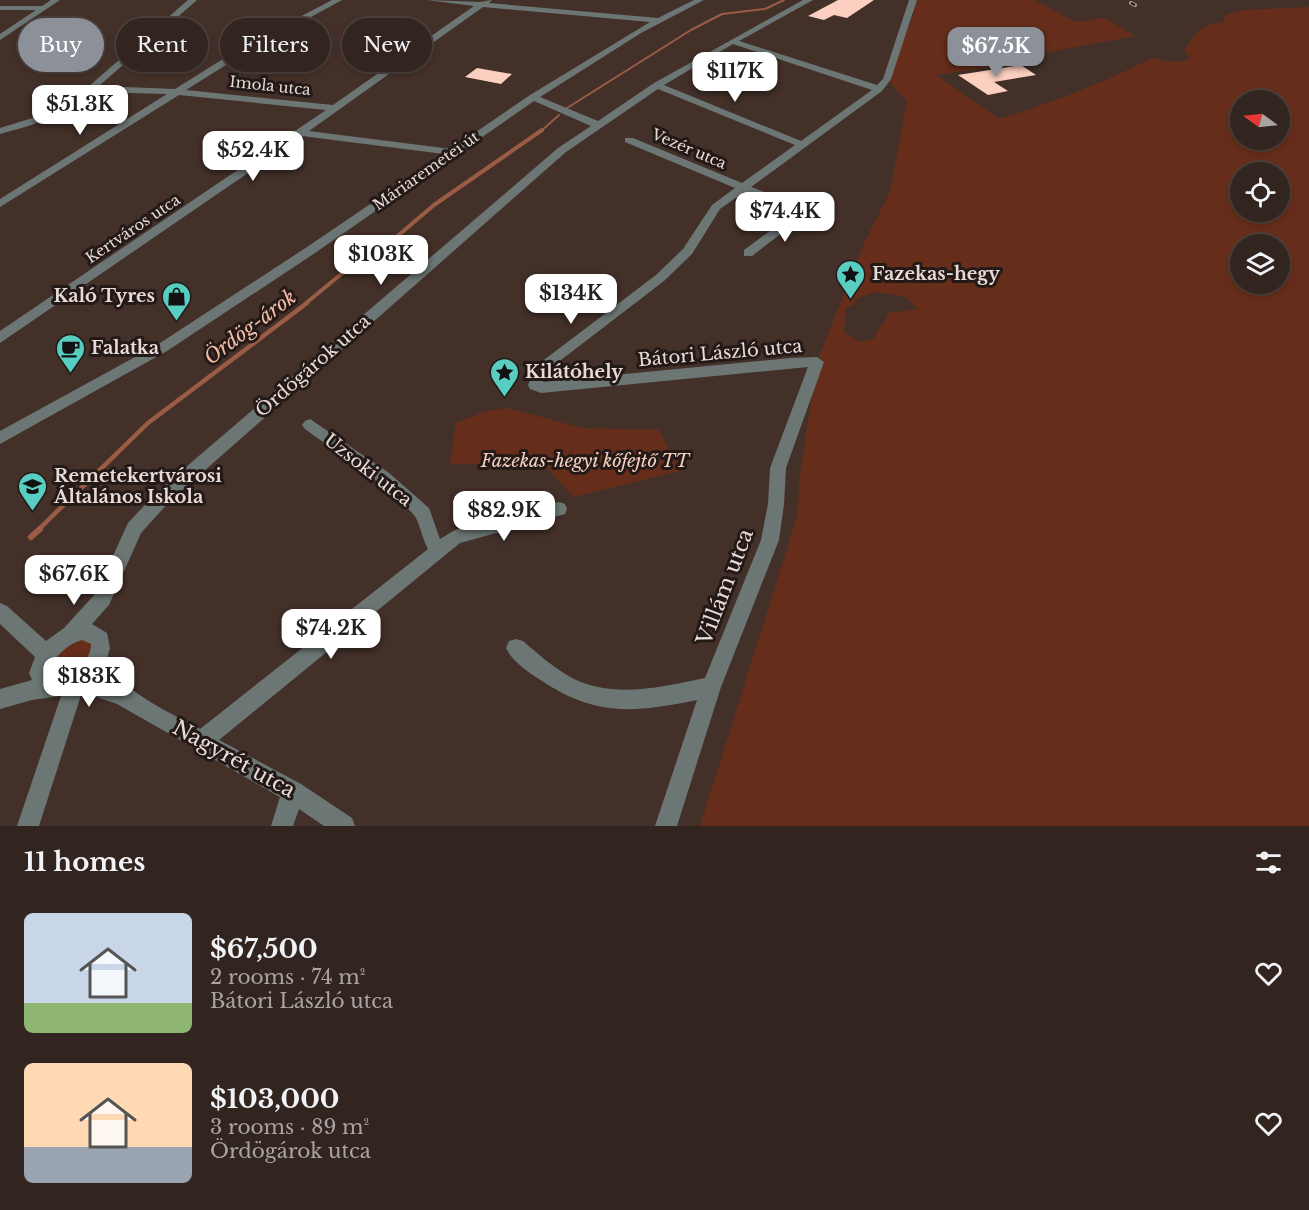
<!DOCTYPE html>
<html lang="en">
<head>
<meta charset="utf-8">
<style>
	body { margin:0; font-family:"Libre Baskerville",serif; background:#3a2c28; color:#f1f3f6; height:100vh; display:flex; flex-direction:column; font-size:22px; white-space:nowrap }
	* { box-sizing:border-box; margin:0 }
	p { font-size:20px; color:#a8a4a4 }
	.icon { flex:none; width:33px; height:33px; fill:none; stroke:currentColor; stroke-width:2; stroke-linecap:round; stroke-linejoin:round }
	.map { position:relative; height:826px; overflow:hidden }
	.panel { display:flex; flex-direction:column; background:#32241f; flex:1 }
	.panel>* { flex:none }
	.guide { position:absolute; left:18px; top:18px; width:600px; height:54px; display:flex; gap:12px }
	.needle { width:39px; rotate:285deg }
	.buttons { position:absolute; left:1230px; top:90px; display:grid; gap:12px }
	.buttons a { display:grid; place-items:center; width:60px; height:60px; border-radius:50%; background:#32241f; box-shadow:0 3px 9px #0003,0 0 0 2px #4d413d; font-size:30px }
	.price { position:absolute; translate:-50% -51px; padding:0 14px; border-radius:12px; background:#fff; color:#222; font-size:20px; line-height:39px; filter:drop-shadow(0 2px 3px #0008) }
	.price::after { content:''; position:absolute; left:50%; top:36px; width:18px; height:14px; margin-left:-9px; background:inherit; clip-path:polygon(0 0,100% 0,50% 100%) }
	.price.selected { background:#8c9099; color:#fff }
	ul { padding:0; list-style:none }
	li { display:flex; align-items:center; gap:18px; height:150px; padding:0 24px }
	li span { display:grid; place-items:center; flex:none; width:168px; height:120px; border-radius:9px; color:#555 }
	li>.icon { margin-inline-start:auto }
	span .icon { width:72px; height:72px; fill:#fffc; stroke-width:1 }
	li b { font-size:26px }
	h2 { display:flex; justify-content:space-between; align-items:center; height:72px; padding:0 24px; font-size:26px }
	.tag { padding:0 21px; border-radius:27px; background:#32241f; box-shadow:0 3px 9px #0003,0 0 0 2px #4d413d; font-size:21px; line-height:54px }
	.tag.selected { background:#8c9099; color:#fff }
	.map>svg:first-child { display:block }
</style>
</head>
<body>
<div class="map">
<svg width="1309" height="826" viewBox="0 0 1309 826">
	<rect width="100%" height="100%" fill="#433029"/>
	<path fill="#662e1a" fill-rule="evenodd" d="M916,0H1034L1076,22L1104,18L1135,36L1027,56L1012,64L936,75L999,119C1052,103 1103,83 1152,58C1165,61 1179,65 1191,58L1184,51L1196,33L1213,23H1222L1226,15L1243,10L1309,7V826H700L797,517L800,475L817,362L864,243L890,192L907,101L887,79L913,16ZM1240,100H1280V140H1240ZM1240,172H1280V212H1240ZM1240,244H1280V284H1240ZM875,292L906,297L918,309L888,313C886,324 877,328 874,339L860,342L843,332C847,324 842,316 847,307L855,304L856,299Z
		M507,408L583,428L659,430L680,471L573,497L545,465L450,464L456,423L483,412Z
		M80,632L101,653L57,687L40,665Z"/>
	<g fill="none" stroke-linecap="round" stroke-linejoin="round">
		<path stroke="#9b5c46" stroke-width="2" d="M567,108L691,30L722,14L765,9L784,0
			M540,132L559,115"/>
		<path stroke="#9b5c46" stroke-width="4" d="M305,304L363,256L394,239L434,205L542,130"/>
		<path stroke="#9b5c46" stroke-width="4.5" d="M38,530L148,423L307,303"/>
		<path stroke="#9b5c46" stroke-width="6" d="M31,537L40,529"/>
	</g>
	<path fill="#fcd0c0" d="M838,0H874L847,18L834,15L824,20L808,16Z
		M1021,65L1036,75L994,82L1008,91L988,95L958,75Z
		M477,68L512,74L501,84L465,77Z"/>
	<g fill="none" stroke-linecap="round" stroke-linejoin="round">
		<path fill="#6c7775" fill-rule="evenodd" d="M51,0H60L0,40V34L36,10H0V6H42Z
			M188,0H197L99,86L175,89L239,49L332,0H342L245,53L186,90L333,105L474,6L427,0L480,2L492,0L489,3L658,18L694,0H704L641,33L540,97L598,121L654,83L803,0H813L739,41L877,85L883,79L909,0H917L891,79L882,91L751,187L809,208V212L752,256H744V250L797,211L744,192L720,209L692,254L664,281L561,360L547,373L543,382L791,358L817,357L824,362L786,468L784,504L779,540L721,687L677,826H655L697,700C633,713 595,717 539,679C528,672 512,661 506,648L509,641L516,639L523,641C538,654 554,668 572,678C613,699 662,687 705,678L761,540L768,504L770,468L808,367L541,393L530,389L528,385L536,366L656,275L683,249L712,205L735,188L625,142V138H633L742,183L795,145L658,89L566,152L170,501L141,533L109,605L92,624L107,633L110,648L106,662C128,695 166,710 200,729L428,549C422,539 420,523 414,515C383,481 341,456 305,429L302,425L305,421L310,419L389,473L429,508L440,539L455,530L559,502L565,504L567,509L565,514L460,543L219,740L301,784L352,818L355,826H324L299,809L293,826H271L280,797L117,704L82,692L39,826H17L61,696L32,700L0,709V689L32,680L29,673L35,657L0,624V603L7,606L46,641L64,628L96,593L128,523L158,491L558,148L591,126L534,101L315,253L167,351L0,444V431L157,345L307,247L444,154L302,136L0,343V331L326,110L179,95L0,207V199L167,94L93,92C67,115 34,125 0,134V128L49,113L73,100ZM483,7L650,22L530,95L451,149L309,131ZM733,44L872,90L801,141L664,85ZM82,640L91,644C91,663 71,676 53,677L49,671C54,657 67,644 82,640Z"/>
		<defs>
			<path id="rail" d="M1131,3L1135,5"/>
		</defs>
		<use href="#rail" stroke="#aa9a95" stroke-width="4"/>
		<use href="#rail" stroke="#231a17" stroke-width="2" stroke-dasharray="8" stroke-linecap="butt"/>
	</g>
	<defs>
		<symbol id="sight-pin" viewBox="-11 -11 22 30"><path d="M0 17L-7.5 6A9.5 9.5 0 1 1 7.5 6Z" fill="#58cec0" stroke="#231a17"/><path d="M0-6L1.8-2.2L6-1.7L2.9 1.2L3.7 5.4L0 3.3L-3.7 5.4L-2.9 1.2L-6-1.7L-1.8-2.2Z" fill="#111"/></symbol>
		<symbol id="shop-pin" viewBox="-11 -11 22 30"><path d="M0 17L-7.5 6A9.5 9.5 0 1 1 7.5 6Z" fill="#58cec0" stroke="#231a17"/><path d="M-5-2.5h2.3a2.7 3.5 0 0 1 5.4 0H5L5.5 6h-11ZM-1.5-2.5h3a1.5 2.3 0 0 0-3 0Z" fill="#111"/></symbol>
		<symbol id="cafe-pin" viewBox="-11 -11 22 30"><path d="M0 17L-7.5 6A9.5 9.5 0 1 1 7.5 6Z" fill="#58cec0" stroke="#231a17"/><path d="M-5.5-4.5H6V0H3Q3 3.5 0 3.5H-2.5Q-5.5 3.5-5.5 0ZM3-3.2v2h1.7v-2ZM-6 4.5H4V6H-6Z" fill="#111"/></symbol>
		<symbol id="school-pin" viewBox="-11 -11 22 30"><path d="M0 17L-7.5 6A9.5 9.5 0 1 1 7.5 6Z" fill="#58cec0" stroke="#231a17"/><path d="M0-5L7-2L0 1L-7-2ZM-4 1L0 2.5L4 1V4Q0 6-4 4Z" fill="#111"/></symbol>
	</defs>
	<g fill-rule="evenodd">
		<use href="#sight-pin" x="834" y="258" width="33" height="45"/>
		<use href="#shop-pin" x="160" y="280" width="33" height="45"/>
		<use href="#cafe-pin" x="54" y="332" width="33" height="45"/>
		<use href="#sight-pin" x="488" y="356" width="33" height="45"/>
		<use href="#school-pin" x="16" y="470" width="33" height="45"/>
	</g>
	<g text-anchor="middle" stroke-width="6" stroke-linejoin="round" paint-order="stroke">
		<g font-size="15" fill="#e8dbd7" stroke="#231a17">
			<text transform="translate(270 86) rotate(6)" y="5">Imola utca</text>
			<text transform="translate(689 149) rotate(23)" y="5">Vezér utca</text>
			<text transform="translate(426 171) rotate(-35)" y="5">Máriaremetei út</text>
			<text transform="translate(133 229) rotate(-34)" y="5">Kertváros utca</text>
		</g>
		<g font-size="18" font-weight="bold" fill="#e8dbd7" stroke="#231a17" text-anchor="start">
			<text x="872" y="280">Fazekas-hegy</text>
			<text x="155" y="302" text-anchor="end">Kaló Tyres</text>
			<text x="91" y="354">Falatka</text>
			<text x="525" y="378">Kilátóhely</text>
			<text x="54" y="482">Remetekertvárosi<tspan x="54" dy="21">Általános Iskola</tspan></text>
		</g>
		<g font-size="18" fill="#e8dbd7" stroke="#231a17">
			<text transform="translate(720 353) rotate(-5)" y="6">Bátori László utca</text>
			<text transform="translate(313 366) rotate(-41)" y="6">Ördögárok utca</text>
			<text transform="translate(368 470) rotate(38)" y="6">Uzsoki utca</text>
		</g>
		<g font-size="18" font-style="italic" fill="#f6cfc1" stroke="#231a17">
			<text x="585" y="467">Fazekas-hegyi kőfejtő TT</text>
		</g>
		<g font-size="20" font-style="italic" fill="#f4bba7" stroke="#231a17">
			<text transform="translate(250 327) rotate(-37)" y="7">Ördög-árok</text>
		</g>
		<g font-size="21" fill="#e8dbd7" stroke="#231a17">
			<text transform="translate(725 587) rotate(-69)" y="7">Villám utca</text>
			<text transform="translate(234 759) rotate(29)" y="7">Nagyrét utca</text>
		</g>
	</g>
</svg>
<div class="buttons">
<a><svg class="needle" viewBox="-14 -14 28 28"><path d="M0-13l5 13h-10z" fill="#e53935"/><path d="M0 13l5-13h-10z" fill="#a8a4a4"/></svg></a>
<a><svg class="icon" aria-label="locate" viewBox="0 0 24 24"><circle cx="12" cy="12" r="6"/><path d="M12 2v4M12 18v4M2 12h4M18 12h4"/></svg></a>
<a><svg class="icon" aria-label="layers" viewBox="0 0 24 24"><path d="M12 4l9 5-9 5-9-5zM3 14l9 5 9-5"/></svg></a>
</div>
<b class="price selected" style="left:996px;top:78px">$67.5K</b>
<b class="price" style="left:735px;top:103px">$117K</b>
<b class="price" style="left:80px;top:136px">$51.3K</b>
<b class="price" style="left:253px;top:182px">$52.4K</b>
<b class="price" style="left:785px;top:243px">$74.4K</b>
<b class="price" style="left:381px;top:286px">$103K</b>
<b class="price" style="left:571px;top:325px">$134K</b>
<b class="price" style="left:504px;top:542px">$82.9K</b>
<b class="price" style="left:74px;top:606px">$67.6K</b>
<b class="price" style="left:331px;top:660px">$74.2K</b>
<b class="price" style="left:89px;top:708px">$183K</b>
<div class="guide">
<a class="tag selected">Buy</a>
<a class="tag">Rent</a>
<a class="tag">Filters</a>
<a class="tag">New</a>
</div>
</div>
<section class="panel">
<h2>11 homes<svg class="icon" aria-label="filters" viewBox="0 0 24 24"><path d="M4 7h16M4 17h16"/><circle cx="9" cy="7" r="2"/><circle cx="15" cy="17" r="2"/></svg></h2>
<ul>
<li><span style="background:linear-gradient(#c9d6e8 75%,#8fb573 0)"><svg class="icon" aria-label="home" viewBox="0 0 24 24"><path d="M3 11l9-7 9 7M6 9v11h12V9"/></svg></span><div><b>$67,500</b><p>2 rooms · 74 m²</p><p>Bátori László utca</p></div><svg class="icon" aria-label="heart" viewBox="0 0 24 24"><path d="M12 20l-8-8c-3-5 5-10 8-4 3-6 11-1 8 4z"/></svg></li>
<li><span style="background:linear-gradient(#ffd9b3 70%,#9aa5b1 0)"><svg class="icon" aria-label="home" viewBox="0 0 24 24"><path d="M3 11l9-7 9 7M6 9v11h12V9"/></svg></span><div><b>$103,000</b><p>3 rooms · 89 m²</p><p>Ördögárok utca</p></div><svg class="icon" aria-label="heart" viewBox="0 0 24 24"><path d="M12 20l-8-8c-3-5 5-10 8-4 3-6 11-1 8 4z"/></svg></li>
</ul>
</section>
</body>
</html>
